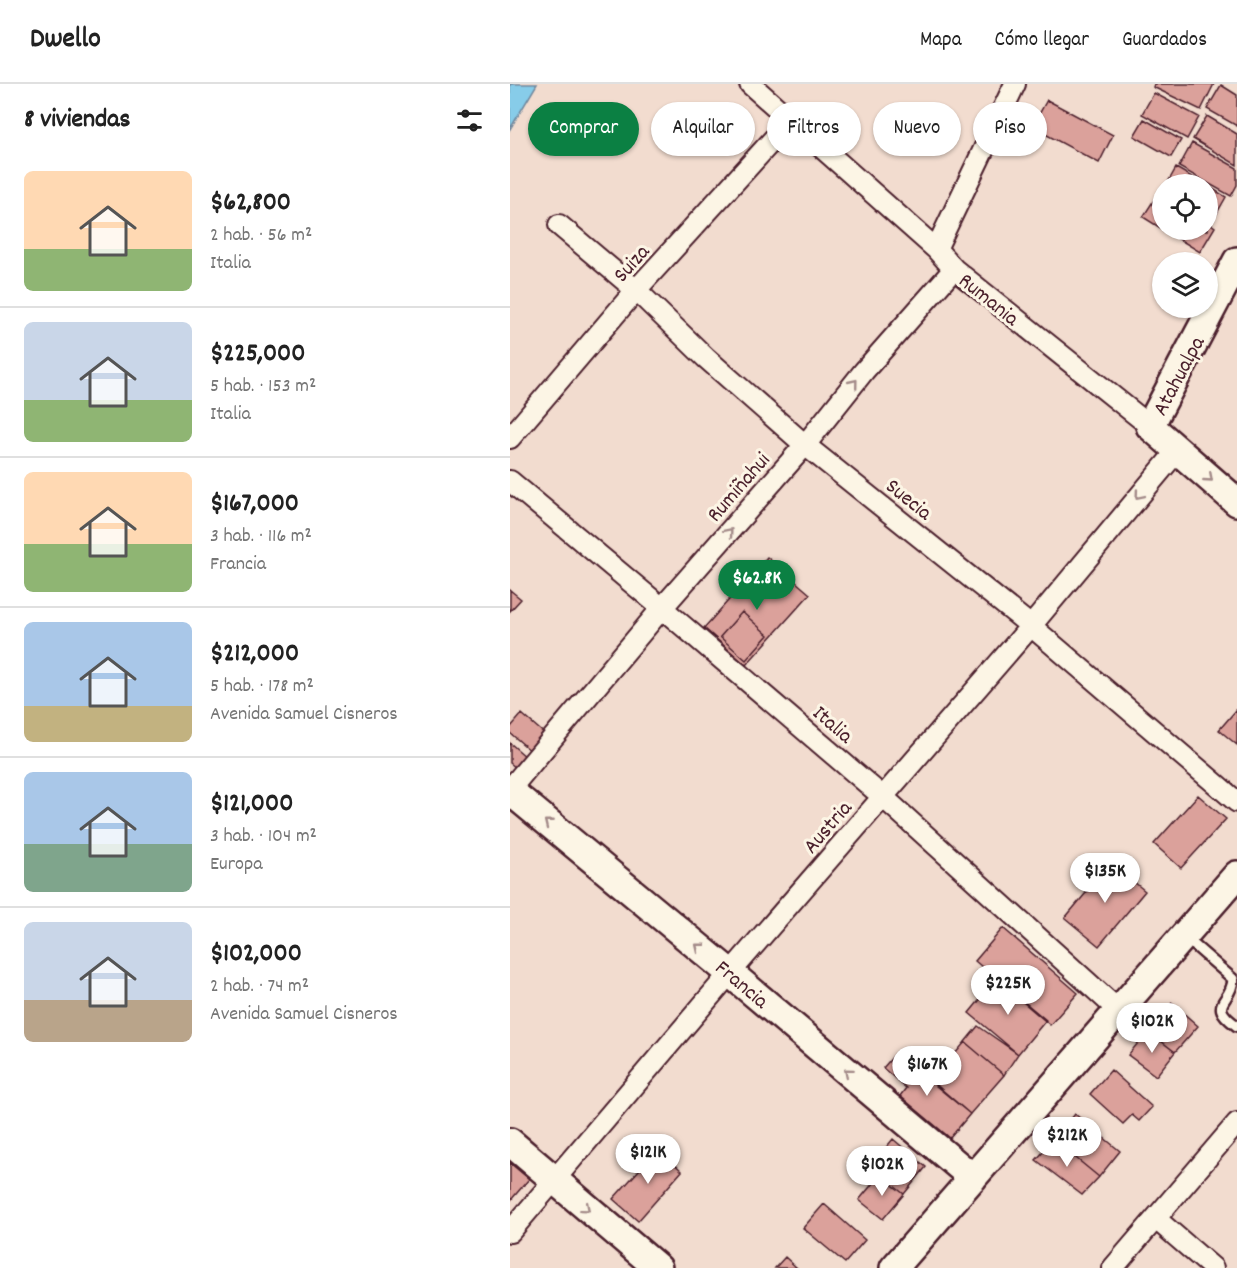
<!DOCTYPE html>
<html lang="es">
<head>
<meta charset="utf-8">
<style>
	body { margin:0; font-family:Dekko,sans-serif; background:#f2f2f2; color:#222; height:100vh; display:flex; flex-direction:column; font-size:22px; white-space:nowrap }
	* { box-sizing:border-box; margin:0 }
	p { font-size:20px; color:#767676 }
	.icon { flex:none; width:33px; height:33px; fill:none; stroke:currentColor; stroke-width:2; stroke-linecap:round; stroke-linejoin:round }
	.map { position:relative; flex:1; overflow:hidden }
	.panel { display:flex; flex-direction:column; background:#fff; width:510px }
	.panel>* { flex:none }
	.hud { position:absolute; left:18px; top:18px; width:570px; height:54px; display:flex; gap:12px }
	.tools { position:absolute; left:642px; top:90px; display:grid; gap:12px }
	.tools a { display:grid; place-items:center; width:66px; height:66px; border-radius:50%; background:#fff; box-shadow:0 2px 4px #0004; font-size:30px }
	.price { position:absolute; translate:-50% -51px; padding:0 14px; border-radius:21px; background:#fff; color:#222; font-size:20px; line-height:39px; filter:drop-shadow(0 2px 3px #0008) }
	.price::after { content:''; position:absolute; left:50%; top:36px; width:18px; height:14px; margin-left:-9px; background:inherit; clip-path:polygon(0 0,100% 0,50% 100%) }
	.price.selected { background:#0b8043; color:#fff }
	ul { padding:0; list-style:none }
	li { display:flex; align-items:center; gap:18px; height:150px; padding:0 24px }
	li+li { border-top:2px solid #e0e0e0 }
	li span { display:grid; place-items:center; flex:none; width:168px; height:120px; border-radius:9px; color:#555 }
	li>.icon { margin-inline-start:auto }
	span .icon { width:72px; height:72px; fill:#fffc; stroke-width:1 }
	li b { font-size:26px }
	h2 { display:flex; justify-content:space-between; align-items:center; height:72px; padding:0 24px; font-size:26px }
	.pill { padding:0 21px; border-radius:27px; background:#fff; box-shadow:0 2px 4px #0004; font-size:21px; line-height:54px }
	.pill.selected { background:#0b8043; color:#fff }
	header { display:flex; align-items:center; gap:36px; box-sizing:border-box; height:84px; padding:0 30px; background:#fff; border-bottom:2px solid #e0e0e0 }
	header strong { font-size:28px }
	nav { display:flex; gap:33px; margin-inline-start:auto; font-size:21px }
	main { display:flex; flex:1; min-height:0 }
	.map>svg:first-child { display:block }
</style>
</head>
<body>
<header>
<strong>Dwello</strong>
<nav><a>Mapa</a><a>Cómo llegar</a><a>Guardados</a></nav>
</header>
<main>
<section class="panel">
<h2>8 viviendas<svg class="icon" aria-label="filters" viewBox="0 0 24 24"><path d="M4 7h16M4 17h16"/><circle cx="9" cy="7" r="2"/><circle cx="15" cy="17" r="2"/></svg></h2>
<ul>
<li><span style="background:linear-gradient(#ffd9b3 65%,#8fb573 0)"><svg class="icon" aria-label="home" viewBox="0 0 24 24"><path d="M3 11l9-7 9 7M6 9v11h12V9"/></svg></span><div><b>$62,800</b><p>2 hab. · 56 m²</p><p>Italia</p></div></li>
<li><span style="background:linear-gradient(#c9d6e8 65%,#8fb573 0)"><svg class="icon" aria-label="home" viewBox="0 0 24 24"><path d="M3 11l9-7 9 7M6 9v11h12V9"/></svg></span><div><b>$225,000</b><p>5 hab. · 153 m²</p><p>Italia</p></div></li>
<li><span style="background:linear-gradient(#ffd9b3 60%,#8fb573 0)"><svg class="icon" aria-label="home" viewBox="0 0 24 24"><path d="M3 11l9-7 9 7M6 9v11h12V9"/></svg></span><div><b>$167,000</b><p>3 hab. · 116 m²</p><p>Francia</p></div></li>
<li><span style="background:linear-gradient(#a9c7e8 70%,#c2b280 0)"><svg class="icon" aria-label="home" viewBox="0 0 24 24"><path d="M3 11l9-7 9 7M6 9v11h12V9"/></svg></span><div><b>$212,000</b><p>5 hab. · 178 m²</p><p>Avenida Samuel Cisneros</p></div></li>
<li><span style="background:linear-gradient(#a9c7e8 60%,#7fa58c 0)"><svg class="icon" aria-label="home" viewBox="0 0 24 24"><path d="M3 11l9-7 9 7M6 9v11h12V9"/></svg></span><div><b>$121,000</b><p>3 hab. · 104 m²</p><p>Europa</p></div></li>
<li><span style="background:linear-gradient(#c9d6e8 65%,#b9a48a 0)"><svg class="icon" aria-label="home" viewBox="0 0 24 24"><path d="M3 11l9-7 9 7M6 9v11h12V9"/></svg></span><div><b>$102,000</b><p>2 hab. · 74 m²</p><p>Avenida Samuel Cisneros</p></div></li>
</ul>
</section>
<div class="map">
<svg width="727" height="1184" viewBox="0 0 727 1184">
	<rect width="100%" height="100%" fill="#f2dccf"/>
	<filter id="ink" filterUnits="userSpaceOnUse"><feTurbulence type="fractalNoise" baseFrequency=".0167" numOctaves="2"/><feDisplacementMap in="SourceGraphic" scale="12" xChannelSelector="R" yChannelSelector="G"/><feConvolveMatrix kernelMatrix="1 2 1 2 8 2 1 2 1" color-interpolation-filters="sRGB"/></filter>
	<g filter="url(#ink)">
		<path fill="#87cce9" stroke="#6f879d" stroke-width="1.5" d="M0,0H27L0,45Z"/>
		<path fill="#dba19b" stroke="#4a1f2b" stroke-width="1.5" d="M644,0H704L691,26L643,3Z
			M711,1L727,11V42L697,25Z
			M644,9L689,33L677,55L632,30Z
			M537,16L603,51L589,79L522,43Z
			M697,32L727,50V81L683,55Z
			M634,35L671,56L661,73L624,52Z
			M682,59L727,84V101L721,112L669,83Z
			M666,84L694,100H657Z
			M698,102L716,113L703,136L698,133Z
			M649,108L652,110V145L633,133Z
			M698,138L705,143L690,168L654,146H698Z
			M257,473L300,510L236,581L194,544Z
			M0,506L11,515L0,527Z
			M232,528L258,551L236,576L210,553Z
			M727,625V661L709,646Z
			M12,630L37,652L22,668L0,649V644Z
			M0,659L16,673L6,684L0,679Z
			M688,711L716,735L671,784L644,760Z
			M601,779L635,807L589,862L555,834Z
			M493,844L568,909L540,941L465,877Z
			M487,895L536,936L508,970L459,929Z
			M662,919L688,942L665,968L638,947Z
			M468,942L508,970L494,991L455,958Z
			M638,947L665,968L646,992L618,971Z
			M455,958L494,991L460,1030L422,997Z
			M386,969L460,1030L440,1054L390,1012L396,1004L373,984Z
			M601,986L642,1023L629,1037L622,1031L613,1040L580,1010Z
			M565,1030L610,1067L589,1093L544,1056Z
			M383,1055L416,1083L394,1110L360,1083Z
			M544,1056L589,1093L572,1111L526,1076Z
			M148,1065L172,1087L128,1137L103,1115Z
			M0,1079L19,1095L0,1117Z
			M370,1091L394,1110L373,1135L349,1116Z
			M314,1120L355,1156L335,1179L293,1144Z
			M275,1173L287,1184H265Z"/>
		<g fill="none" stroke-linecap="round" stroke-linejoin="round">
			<defs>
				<path id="lane" d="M676,854L723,895C722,919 695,919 727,942"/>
				<path id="street" d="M240,0L426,165L444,185L640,342
					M49,141L126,206L196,274L295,361L521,542L727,718
					M426,165L505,0
					M0,354L126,206L280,37
					M0,397L152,524L373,713L608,926
					M0,705L152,524L295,361L354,287L444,185
					M646,1135L703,1184
					M0,1148L220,889L521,542L667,367
					M603,1184L727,1039"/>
				<path id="secondary" d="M727,177L640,342L727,418
					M0,707L220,889L463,1094
					M0,1058L148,1184
					M384,1184L727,791"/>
			</defs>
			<use href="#lane" stroke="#4a1f2b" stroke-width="14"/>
			<use href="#street" stroke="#4a1f2b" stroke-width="24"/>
			<use href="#secondary" stroke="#4a1f2b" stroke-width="32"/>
			<use href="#lane" stroke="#fcf5e5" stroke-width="9"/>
			<use href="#street" stroke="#fcf5e5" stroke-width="20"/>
			<use href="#secondary" stroke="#fcf5e5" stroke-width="27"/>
		</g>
		<defs><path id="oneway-chevron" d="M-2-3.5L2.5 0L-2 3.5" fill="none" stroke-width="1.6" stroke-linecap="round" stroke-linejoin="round" transform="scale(1.5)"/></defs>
		<g stroke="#a38a88">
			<use href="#oneway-chevron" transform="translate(344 299) rotate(-51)"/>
			<use href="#oneway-chevron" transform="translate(699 394) rotate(41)"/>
			<use href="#oneway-chevron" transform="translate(629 411) rotate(130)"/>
			<use href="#oneway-chevron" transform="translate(219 448) rotate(-49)"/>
			<use href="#oneway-chevron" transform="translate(38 739) rotate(-141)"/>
			<use href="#oneway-chevron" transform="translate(189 863) rotate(-141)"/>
			<use href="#oneway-chevron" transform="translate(338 988) rotate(-140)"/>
			<use href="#oneway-chevron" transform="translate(76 1124) rotate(40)"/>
		</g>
	</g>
	<g text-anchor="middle" stroke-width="6" stroke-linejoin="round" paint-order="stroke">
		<g font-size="22" fill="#4a1f2b" stroke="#fcf5e5">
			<text transform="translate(120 178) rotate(-48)" y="8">Suiza</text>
			<text transform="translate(480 214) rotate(39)" y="8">Rumania</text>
			<text transform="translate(667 291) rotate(-62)" y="8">Atahualpa</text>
			<text transform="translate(227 402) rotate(-49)" y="8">Rumiñahui</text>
			<text transform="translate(400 414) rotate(39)" y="8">Suecia</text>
			<text transform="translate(324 639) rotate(41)" y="8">Italia</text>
			<text transform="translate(316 742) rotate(-49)" y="8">Austria</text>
			<text transform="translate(233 899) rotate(40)" y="8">Francia</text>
		</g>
	</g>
</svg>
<div class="tools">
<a><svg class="icon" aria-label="locate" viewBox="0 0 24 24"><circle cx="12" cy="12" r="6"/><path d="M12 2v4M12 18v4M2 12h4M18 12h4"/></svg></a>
<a><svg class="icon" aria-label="layers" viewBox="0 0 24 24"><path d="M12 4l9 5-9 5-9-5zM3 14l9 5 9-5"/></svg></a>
</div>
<b class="price selected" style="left:247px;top:527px">$62.8K</b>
<b class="price" style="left:595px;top:820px">$135K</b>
<b class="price" style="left:498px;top:932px">$225K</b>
<b class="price" style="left:642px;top:970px">$102K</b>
<b class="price" style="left:417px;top:1013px">$167K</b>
<b class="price" style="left:557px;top:1084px">$212K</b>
<b class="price" style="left:138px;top:1101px">$121K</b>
<b class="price" style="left:372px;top:1113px">$102K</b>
<div class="hud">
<a class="pill selected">Comprar</a>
<a class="pill">Alquilar</a>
<a class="pill">Filtros</a>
<a class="pill">Nuevo</a>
<a class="pill">Piso</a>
</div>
</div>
</main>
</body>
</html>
